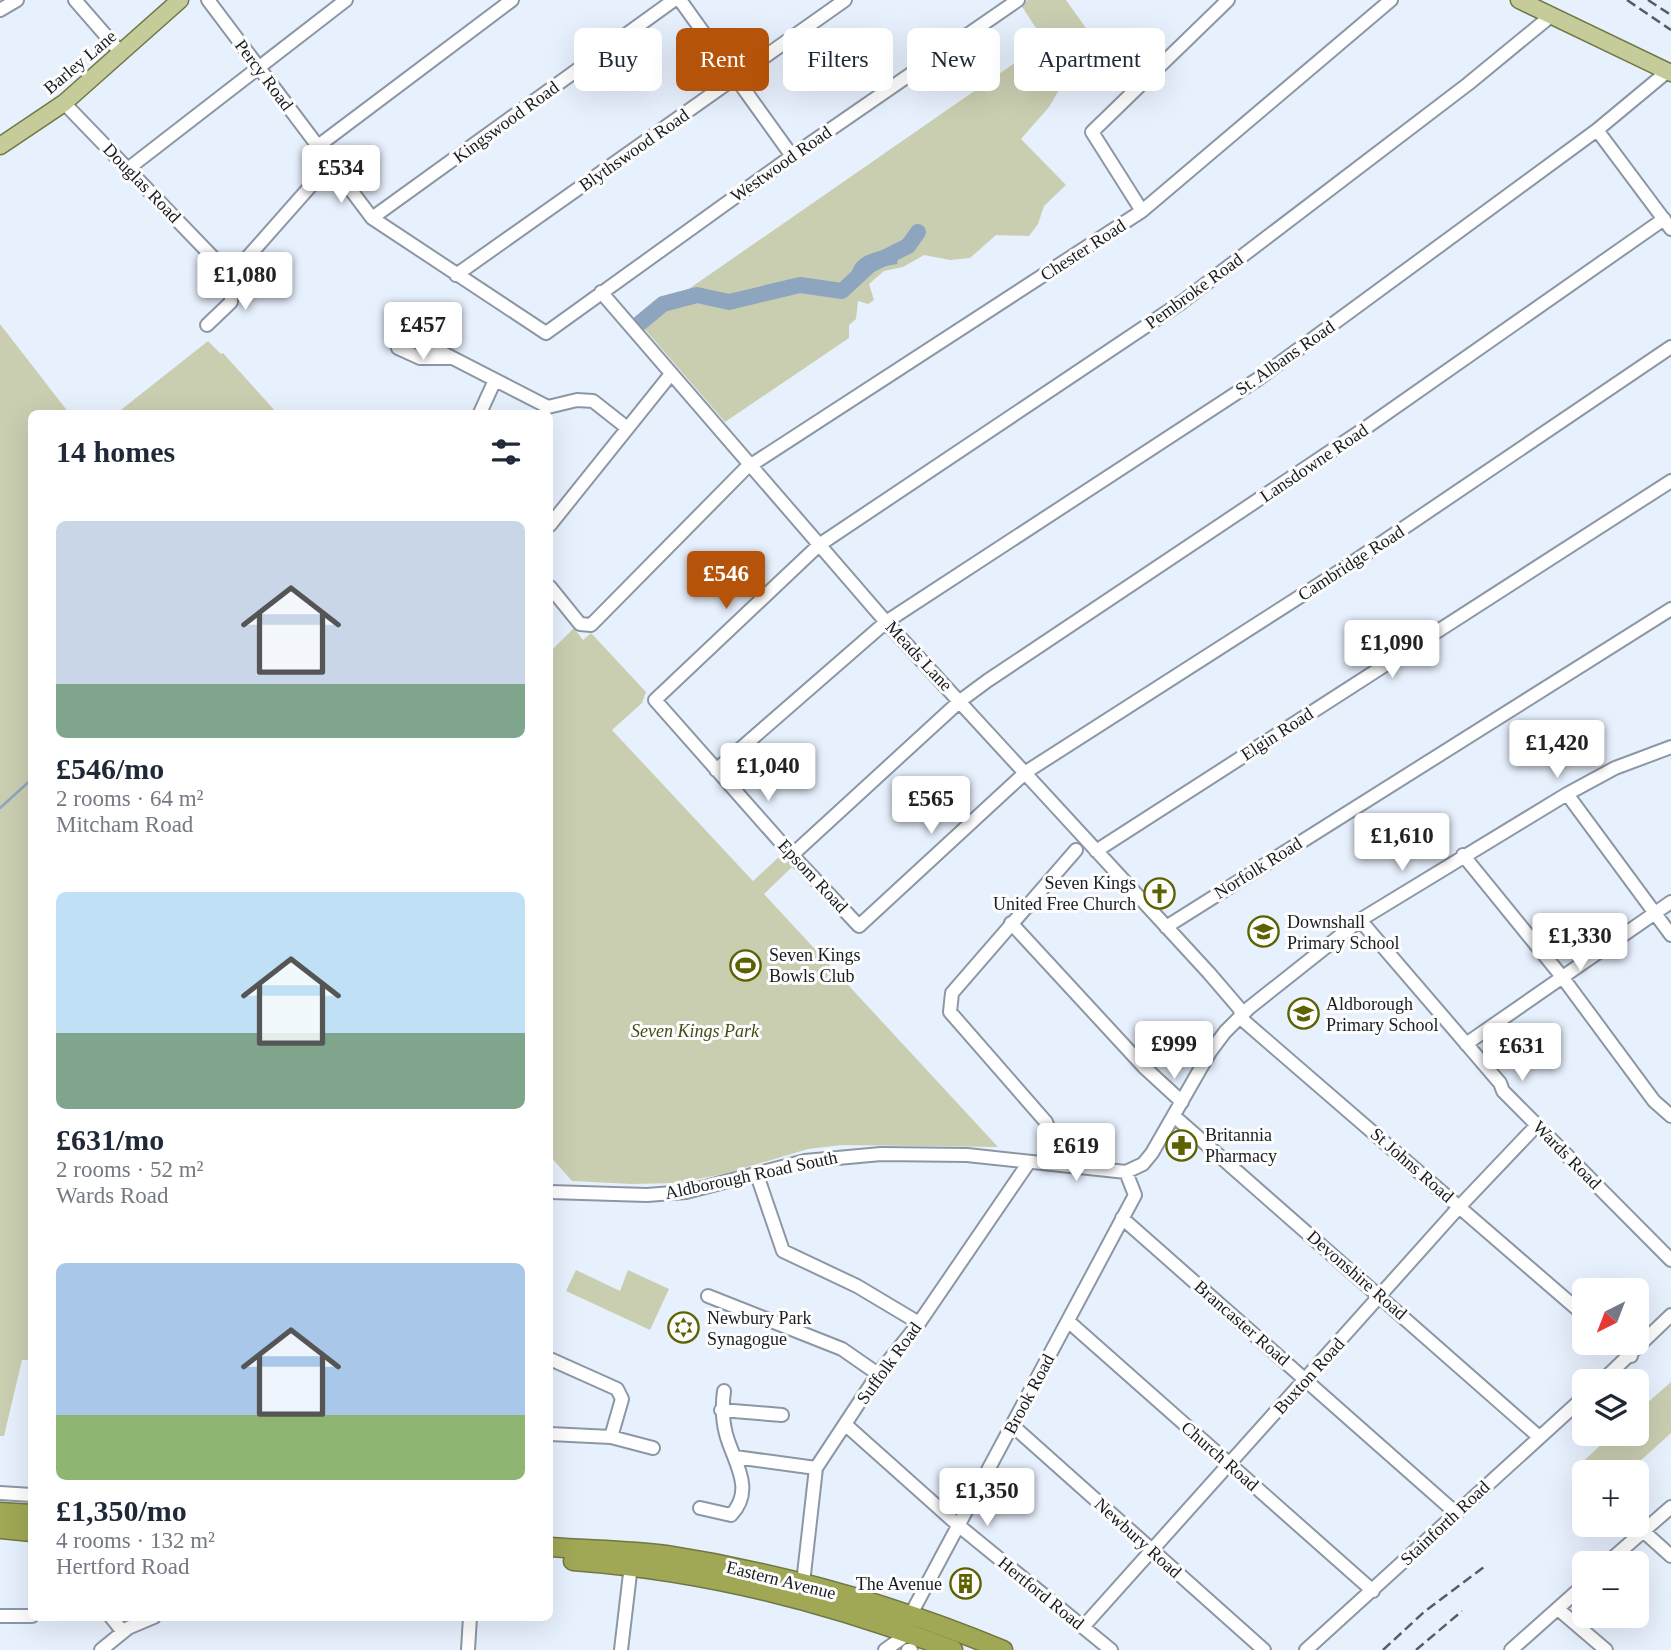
<!DOCTYPE html>
<html lang="en">
<head>
<meta charset="utf-8">
<style>
	body { margin:0; font-family:"Times New Roman",serif; background:#f6f6f7; color:#1f2937; height:100vh; display:flex; flex-direction:column; font-size:26px; white-space:nowrap }
	* { box-sizing:border-box; margin:0 }
	p { font-size:23px; color:#747a83 }
	.icon { flex:none; width:38px; height:38px; fill:none; stroke:currentColor; stroke-width:2; stroke-linecap:round; stroke-linejoin:round }
	.map { position:relative; flex:1; overflow:hidden }
	.details { position:absolute; left:28px; top:410px; width:525px; height:1211px; display:flex; flex-direction:column; background:#fff; border-radius:10px; box-shadow:0 7px 28px #0002 }
	.details>* { flex:none }
	.top-card { position:absolute; left:574px; top:28px; width:665px; height:63px; display:flex; gap:14px }
	.needle { width:46px; rotate:222deg }
	.tools { position:absolute; left:1572px; top:1278px; display:grid; gap:14px }
	.tools a { display:grid; place-items:center; width:77px; height:77px; border-radius:10px; background:#fff; box-shadow:0 7px 28px #0002; font-size:35px }
	.price { position:absolute; translate:-50% -60px; padding:0 16px; border-radius:7px; background:#fff; color:#222; font-size:23px; line-height:46px; filter:drop-shadow(0 2px 4px #0008) }
	.price::after { content:''; position:absolute; left:50%; top:42px; width:21px; height:16px; margin-left:-10px; background:inherit; clip-path:polygon(0 0,100% 0,50% 100%) }
	.price.current { background:#b45309; color:#fff }
	ul { padding:0; list-style:none }
	li { display:grid; align-content:center; gap:14px; height:371px; padding:0 28px }
	li span { display:grid; place-items:center; height:217px; border-radius:10px; color:#555 }
	li>.icon { margin-inline-start:auto }
	span .icon { width:126px; height:126px; fill:#fffc; stroke-width:1 }
	li b { font-size:30px }
	h2 { display:flex; justify-content:space-between; align-items:center; height:84px; padding:0 28px; font-size:30px }
	.pill { padding:0 24px; border-radius:10px; background:#fff; box-shadow:0 7px 28px #0002; font-size:24px; line-height:63px }
	.pill.current { background:#b45309; color:#fff }
	.map>svg:first-child { display:block }
</style>
</head>
<body>
<div class="map">
<svg width="1671" height="1650" viewBox="0 0 1671 1650">
	<rect width="100%" height="100%" fill="#e7f1fd"/>
	<path fill="#caceb1" d="M1028,0H1066L1091,35L1049,107L1021,139L1066,185L1044,206L1038,224L1029,236L996,235L970,258L950,260L924,255L903,267L884,271L869,284L874,300L868,304L858,301L856,319L849,325V338L725,422L642,326L680,295L1045,42L1021,5Z
		M0,324L69,413H32V1360H22L4,1436H0Z
		M208,341L221,354L223,353L277,413H117Z
		M574,628L583,640L591,633L646,692L642,703L612,730L753,881L781,855L792,867L764,894L998,1147L842,1145L808,1149L724,1174L676,1183L632,1184L572,1181L550,1156V652Z
		M576,1270L620,1291L628,1270L669,1289L650,1330L566,1291Z
		M1671,1382V1433L1628,1472H1584V1475L1577,1467L1614,1433H1636V1413Z"/>
	<path fill="#8ea5bf" d="M887,249L898,258L897,264L875,268L859,281L851,276C853,257 871,253 887,249Z"/>
	<g fill="none" stroke-linecap="round" stroke-linejoin="round">
		<path stroke="#8ea5bf" stroke-width="2.5" d="M0,808L32,779"/>
		<path stroke="#8ea5bf" stroke-width="16" d="M640,323L663,304L697,295L729,302L800,285L842,291L870,265L908,246L918,232"/>
		<defs>
			<path id="minor" d="M75,0L121,53
				M208,0L372,218L546,333L792,156L1018,0
				M680,0L792,156
				M0,10L17,0
				M1552,15L1468,84L1182,302L819,545L655,700L792,855L859,926L1026,772L1343,569L1671,347
				M64,103L231,276L330,164
				M1597,130L1671,229
				M318,146L512,0
				M129,168L346,0
				M1142,211L1092,132L1228,0
				M372,218L674,0
				M456,275L845,0
				M601,292L886,622L1209,973L1239,1008L1244,1021L1584,1315
				M207,325L231,302V276
				M450,358H420L398,348L396,341L401,335H408L548,407L577,400L593,401L626,427
				M480,413L495,380
				M550,525L671,374
				M550,587L580,624L591,625L745,469L1142,211L1391,0
				M716,770L886,622L1258,379L1597,130L1668,71
				M1567,794L1671,935
				M1096,851L1671,481
				M792,855L960,701L987,681L1364,429L1664,219
				M1463,855L1563,978L1654,1101L1671,1116
				M1360,920L1500,1083L1503,1091L1671,1260
				M1011,923L1144,1067L1182,1102
				M1166,927L1671,609
				M1466,1044L1671,902
				M1174,1116L1538,1436
				M1063,1164L1046,1122L950,1012L952,993L1076,850
				M757,1175L783,1251L857,1286L919,1323
				M550,1192L647,1195L686,1192L805,1161L881,1154L967,1155L1126,1172L1143,1164L1152,1153L1210,1052L1225,1032L1249,1008L1360,920L1567,794L1615,768L1671,747
				M1122,1218L1456,1513
				M708,1296L842,1349L878,1374
				M1068,1321L1373,1591
				M1615,1342L1631,1356
				M550,1359L617,1389L622,1399L611,1437
				M1602,1381L1671,1315
				M721,1410L782,1415
				M846,1425L958,1525L1111,1650
				M1013,1426L1264,1650
				M550,1434L611,1437L653,1448
				M735,1457L816,1468
				M0,1493L32,1495
				M700,1508L731,1515C756,1489 733,1461 726,1434C722,1419 722,1406 724,1391
				M1642,1530L1671,1556
				M1607,1563L1671,1507
				M803,1583L816,1468L878,1374L919,1323L1029,1162
				M1558,1609L1606,1650
				M911,1614L1135,1195L1126,1172
				M0,1616H32
				M111,1617L123,1632
				M1083,1627L1460,1206L1537,1125
				M101,1650L128,1628L154,1617
				M468,1650L470,1617
				M621,1650L631,1565
				M885,1650L909,1633
				M908,1650H911
				M1306,1650L1584,1397
				M1511,1650L1584,1585"/>
			<path id="major" d="M1519,0L1671,73
				M0,146L64,103L180,0"/>
			<path id="highway" d="M0,1512L32,1514
				M0,1529L32,1532
				M550,1547C588,1550 628,1550 666,1555C782,1573 895,1605 1003,1650
				M573,1561C707,1571 828,1602 953,1650"/>
		</defs>
		<use href="#minor" stroke="#8c97a5" stroke-width="16"/>
		<use href="#major" stroke="#707743" stroke-width="19"/>
		<use href="#highway" stroke="#707743" stroke-width="21"/>
		<use href="#minor" stroke="#fff" stroke-width="12"/>
		<use href="#major" stroke="#c6cb9a" stroke-width="16"/>
		<use href="#highway" stroke="#a0a856" stroke-width="18"/>
		<path stroke="#565c63" stroke-width="2.5" stroke-dasharray="10 5" stroke-linecap="butt" d="M1627,0L1671,30
			M1648,0L1671,15
			M1383,1650L1424,1612L1484,1567
			M1416,1650L1462,1611"/>
	</g>
	<defs>
		<symbol id="church-ring" viewBox="-11 -11 22 22"><circle r="9.5" fill="#fdfdfd" stroke="#5c6200" stroke-width="1.5"/><path d="M-1.2-6h2.4v3.5h3.3v2.4h-3.3V6h-2.4V-.1h-3.3v-2.4h3.3Z" fill="#5c6200"/></symbol>
		<symbol id="school-ring" viewBox="-11 -11 22 22"><circle r="9.5" fill="#fdfdfd" stroke="#5c6200" stroke-width="1.5"/><path d="M0-5L7-2L0 1L-7-2ZM-4 1L0 2.5L4 1V4Q0 6-4 4Z" fill="#5c6200"/></symbol>
		<symbol id="stadium-ring" viewBox="-11 -11 22 22"><circle r="9.5" fill="#fdfdfd" stroke="#5c6200" stroke-width="1.5"/><path d="M0-5a6.5 5 0 1 0 0 10a6.5 5 0 1 0 0-10ZM-3.5-1.8h7v3.6h-7Z" fill="#5c6200"/></symbol>
		<symbol id="pharmacy-ring" viewBox="-11 -11 22 22"><circle r="9.5" fill="#fdfdfd" stroke="#5c6200" stroke-width="1.5"/><path d="M-2-6h4v4h4v4h-4v4h-4v-4h-4v-4h4Z" fill="#5c6200"/></symbol>
		<symbol id="synagogue-ring" viewBox="-11 -11 22 22"><circle r="9.5" fill="#fdfdfd" stroke="#5c6200" stroke-width="1.5"/><path d="M0-6.5L5.6 3.2H-5.6ZM0 6.5L5.6-3.2H-5.6Z" fill="#5c6200"/></symbol>
		<symbol id="building-ring" viewBox="-11 -11 22 22"><circle r="9.5" fill="#fdfdfd" stroke="#5c6200" stroke-width="1.5"/><path d="M-4-6H4V6H1V3H-1V6H-4ZM-2.5-4.3h1.7v1.8h-1.7ZM.8-4.3h1.7v1.8H.8ZM-2.5-1h1.7V.8h-1.7ZM.8-1h1.7V.8H.8Z" fill="#5c6200"/></symbol>
	</defs>
	<g fill-rule="evenodd">
		<use href="#church-ring" x="1142" y="876" width="35" height="35"/>
		<use href="#school-ring" x="1246" y="914" width="35" height="35"/>
		<use href="#stadium-ring" x="728" y="948" width="35" height="35"/>
		<use href="#school-ring" x="1286" y="996" width="35" height="35"/>
		<use href="#pharmacy-ring" x="1164" y="1128" width="35" height="35"/>
		<use href="#synagogue-ring" x="666" y="1310" width="35" height="35"/>
		<use href="#building-ring" x="948" y="1566" width="35" height="35"/>
	</g>
	<g text-anchor="middle" stroke-width="6" stroke-linejoin="round" paint-order="stroke">
		<g font-size="18" fill="#181c21" stroke="#fdfdfd">
			<text transform="translate(80 62) rotate(-40)" y="6">Barley Lane</text>
			<text transform="translate(264 75) rotate(53)" y="6">Percy Road</text>
			<text transform="translate(506 122) rotate(-36)" y="6">Kingswood Road</text>
			<text transform="translate(634 150) rotate(-35)" y="6">Blythswood Road</text>
			<text transform="translate(781 164) rotate(-35)" y="6">Westwood Road</text>
			<text transform="translate(142 183) rotate(46)" y="6">Douglas Road</text>
			<text transform="translate(1083 250) rotate(-33)" y="6">Chester Road</text>
			<text transform="translate(1194 291) rotate(-36)" y="6">Pembroke Road</text>
			<text transform="translate(1285 358) rotate(-35)" y="6">St. Albans Road</text>
			<text transform="translate(1314 463) rotate(-34)" y="6">Lansdowne Road</text>
			<text transform="translate(1351 563) rotate(-33)" y="6">Cambridge Road</text>
			<text transform="translate(919 656) rotate(47)" y="6">Meads Lane</text>
			<text transform="translate(1277 734) rotate(-33)" y="6">Elgin Road</text>
			<text transform="translate(1258 868) rotate(-32)" y="6">Norfolk Road</text>
			<text transform="translate(813 876) rotate(47)" y="6">Epsom Road</text>
			<text transform="translate(1567 1155) rotate(45)" y="6">Wards Road</text>
			<text transform="translate(1412 1165) rotate(41)" y="6">St Johns Road</text>
			<text transform="translate(751 1175) rotate(-12)" y="6">Aldborough Road South</text>
			<text transform="translate(1357 1275) rotate(41)" y="6">Devonshire Road</text>
			<text transform="translate(1242 1323) rotate(41)" y="6">Brancaster Road</text>
			<text transform="translate(889 1363) rotate(-54)" y="6">Suffolk Road</text>
			<text transform="translate(1309 1376) rotate(-48)" y="6">Buxton Road</text>
			<text transform="translate(1029 1394) rotate(-62)" y="6">Brook Road</text>
			<text transform="translate(1220 1456) rotate(41)" y="6">Church Road</text>
			<text transform="translate(1445 1523) rotate(-43)" y="6">Stainforth Road</text>
			<text transform="translate(1138 1538) rotate(42)" y="6">Newbury Road</text>
			<text transform="translate(781 1580) rotate(14)" y="6">Eastern Avenue</text>
			<text transform="translate(1041 1593) rotate(39)" y="6">Hertford Road</text>
		</g>
		<g font-size="18" fill="#181c21" stroke="#fdfdfd" text-anchor="start">
			<text x="1136" y="889" text-anchor="end">Seven Kings<tspan x="1136" dy="21">United Free Church</tspan></text>
			<text x="1287" y="928">Downshall<tspan x="1287" dy="21">Primary School</tspan></text>
			<text x="769" y="961">Seven Kings<tspan x="769" dy="21">Bowls Club</tspan></text>
			<text x="1326" y="1010">Aldborough<tspan x="1326" dy="21">Primary School</tspan></text>
			<text x="1205" y="1141">Britannia<tspan x="1205" dy="21">Pharmacy</tspan></text>
			<text x="707" y="1324">Newbury Park<tspan x="707" dy="21">Synagogue</tspan></text>
			<text x="942" y="1590" text-anchor="end">The Avenue</text>
		</g>
		<g font-size="18" font-style="italic" fill="#474c14" stroke="#fdfdfd">
			<text x="695" y="1037">Seven Kings Park</text>
		</g>
	</g>
</svg>
<div class="tools">
<a><svg class="needle" viewBox="-14 -14 28 28"><path d="M0-13l5 13h-10z" fill="#e53935"/><path d="M0 13l5-13h-10z" fill="#747a83"/></svg></a>
<a><svg class="icon" aria-label="layers" viewBox="0 0 24 24"><path d="M12 4l9 5-9 5-9-5zM3 14l9 5 9-5"/></svg></a>
<a>+</a>
<a>−</a>
</div>
<b class="price" style="left:341px;top:205px">£534</b>
<b class="price" style="left:245px;top:312px">£1,080</b>
<b class="price" style="left:423px;top:362px">£457</b>
<b class="price current" style="left:726px;top:611px">£546</b>
<b class="price" style="left:1392px;top:680px">£1,090</b>
<b class="price" style="left:1557px;top:780px">£1,420</b>
<b class="price" style="left:768px;top:803px">£1,040</b>
<b class="price" style="left:931px;top:836px">£565</b>
<b class="price" style="left:1402px;top:873px">£1,610</b>
<b class="price" style="left:1580px;top:973px">£1,330</b>
<b class="price" style="left:1174px;top:1081px">£999</b>
<b class="price" style="left:1522px;top:1083px">£631</b>
<b class="price" style="left:1076px;top:1183px">£619</b>
<b class="price" style="left:987px;top:1528px">£1,350</b>
<div class="top-card">
<a class="pill">Buy</a>
<a class="pill current">Rent</a>
<a class="pill">Filters</a>
<a class="pill">New</a>
<a class="pill">Apartment</a>
</div>
<section class="details">
<h2>14 homes<svg class="icon" aria-label="filters" viewBox="0 0 24 24"><path d="M4 7h16M4 17h16"/><circle cx="9" cy="7" r="2"/><circle cx="15" cy="17" r="2"/></svg></h2>
<ul>
<li><span style="background:linear-gradient(#c9d6e8 75%,#7fa58c 0)"><svg class="icon" aria-label="home" viewBox="0 0 24 24"><path d="M3 11l9-7 9 7M6 9v11h12V9"/></svg></span><div><b>£546/mo</b><p>2 rooms · 64 m²</p><p>Mitcham Road</p></div></li>
<li><span style="background:linear-gradient(#bfe0f5 65%,#7fa58c 0)"><svg class="icon" aria-label="home" viewBox="0 0 24 24"><path d="M3 11l9-7 9 7M6 9v11h12V9"/></svg></span><div><b>£631/mo</b><p>2 rooms · 52 m²</p><p>Wards Road</p></div></li>
<li><span style="background:linear-gradient(#a9c7e8 70%,#8fb573 0)"><svg class="icon" aria-label="home" viewBox="0 0 24 24"><path d="M3 11l9-7 9 7M6 9v11h12V9"/></svg></span><div><b>£1,350/mo</b><p>4 rooms · 132 m²</p><p>Hertford Road</p></div></li>
</ul>
</section>
</div>
</body>
</html>
